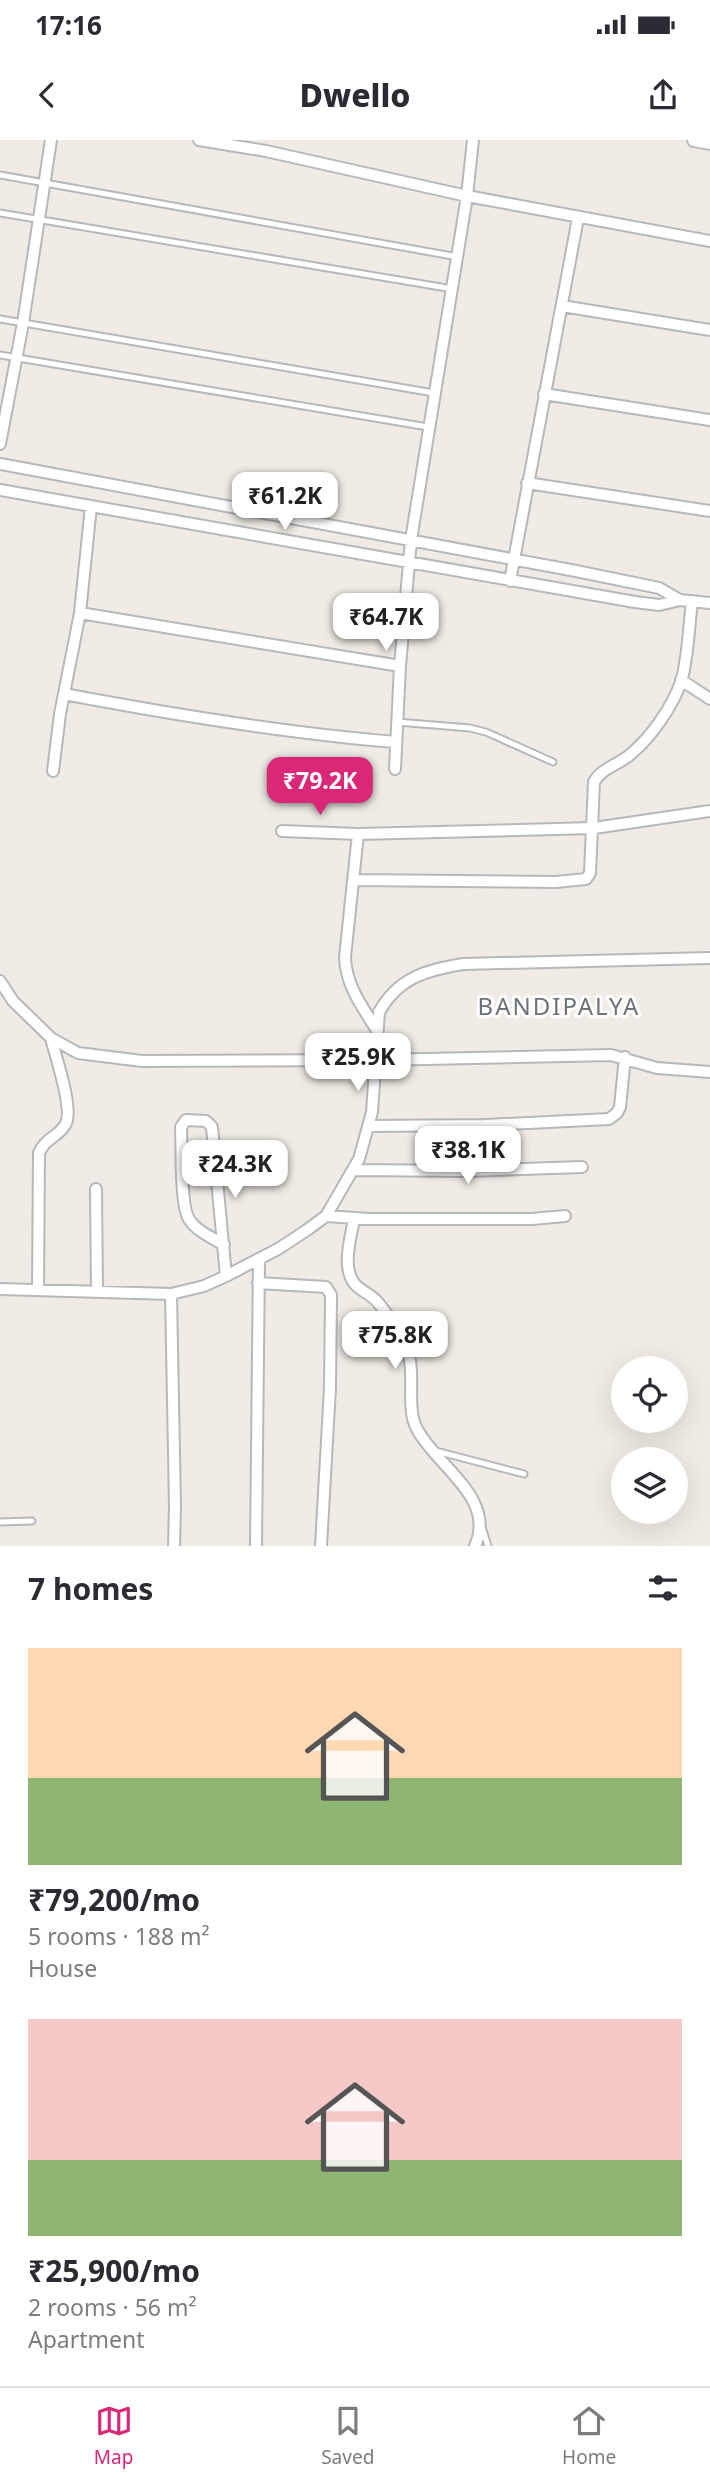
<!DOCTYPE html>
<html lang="en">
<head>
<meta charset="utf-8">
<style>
	body { margin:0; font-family:"Noto Sans",sans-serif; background:#f2f2f3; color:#2b2b33; height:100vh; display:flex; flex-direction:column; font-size:26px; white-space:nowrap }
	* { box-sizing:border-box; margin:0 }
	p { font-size:23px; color:#7c7c81 }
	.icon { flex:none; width:38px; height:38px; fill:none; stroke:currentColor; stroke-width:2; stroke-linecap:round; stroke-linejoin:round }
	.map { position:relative; height:1406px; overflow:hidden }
	.drawer { display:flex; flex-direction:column; background:#fff; flex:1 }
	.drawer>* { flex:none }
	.controls { position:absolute; left:611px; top:1216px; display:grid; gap:14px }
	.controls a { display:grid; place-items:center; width:77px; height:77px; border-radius:50%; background:#fff; box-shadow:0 7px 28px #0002; font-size:35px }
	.price { position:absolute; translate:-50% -60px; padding:0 16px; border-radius:14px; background:#fff; color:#222; font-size:23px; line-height:46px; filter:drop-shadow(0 2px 4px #0008) }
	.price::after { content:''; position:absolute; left:50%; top:42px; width:21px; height:16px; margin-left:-10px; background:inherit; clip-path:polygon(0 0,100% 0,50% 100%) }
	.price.current { background:#db2777; color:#fff }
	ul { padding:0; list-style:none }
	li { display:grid; align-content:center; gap:14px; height:371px; padding:0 28px }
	li span { display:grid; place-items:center; height:217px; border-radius:0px; color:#555 }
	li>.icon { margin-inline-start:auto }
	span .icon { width:126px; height:126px; fill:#fffc; stroke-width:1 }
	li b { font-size:30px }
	h2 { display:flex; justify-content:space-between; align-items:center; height:84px; padding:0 28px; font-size:30px }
	.status { display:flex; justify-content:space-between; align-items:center; height:49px; padding:0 35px; background:#fff; direction:ltr }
	.status svg { height:19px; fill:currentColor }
	header { display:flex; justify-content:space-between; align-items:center; height:91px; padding:0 28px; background:#fff; font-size:32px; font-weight:800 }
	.dock { display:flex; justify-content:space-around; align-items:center; height:98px; border-top:2px solid #e1e1e2; background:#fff; font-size:19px; color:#7c7c81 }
	.dock a { display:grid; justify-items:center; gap:4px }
	.dock .current { color:#db2777 }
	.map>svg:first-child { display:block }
</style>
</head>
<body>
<div class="status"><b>17:16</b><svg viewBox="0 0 49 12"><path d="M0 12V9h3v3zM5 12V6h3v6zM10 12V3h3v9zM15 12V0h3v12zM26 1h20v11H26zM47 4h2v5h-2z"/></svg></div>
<header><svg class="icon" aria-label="back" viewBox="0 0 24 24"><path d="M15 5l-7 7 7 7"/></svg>Dwello<svg class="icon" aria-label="share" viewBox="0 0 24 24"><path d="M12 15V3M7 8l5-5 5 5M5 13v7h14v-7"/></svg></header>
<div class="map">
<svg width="710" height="1406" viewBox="0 0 710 1406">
	<rect width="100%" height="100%" fill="#f0ece5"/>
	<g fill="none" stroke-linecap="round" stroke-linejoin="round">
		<defs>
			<path id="service" d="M0,35L458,117
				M0,73L453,149
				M0,179L434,253
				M0,215L428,287
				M397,582L470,588L486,592L553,622
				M436,1311L524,1334
				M0,1382L32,1381
				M482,1387L488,1406"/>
			<path id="minor" d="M199,0L266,11L467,56L411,400L400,526L395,629
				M473,0L467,56L710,101
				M562,166L710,190
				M544,254L710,280
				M0,304L23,183L51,0
				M0,324L576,431L659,448L680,460
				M527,343L710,371
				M0,350L635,462L659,465L680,460L710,463
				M510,441L578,78
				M80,473L400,526
				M681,540L710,559
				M64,554C175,575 284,593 396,602
				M53,631L60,574L80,473L91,366
				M282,691L358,694
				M354,740L556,742L586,739L590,733L594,642C601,628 621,624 632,613C652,596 672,567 681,542C688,520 689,484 692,461
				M0,841L13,861L51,898L78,913L142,921L376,920L611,915L657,928L710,932
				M376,889C362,866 346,846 345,817L358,694L594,688L710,671
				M370,986L485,985L609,979L617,973L620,967L625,917
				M354,1030L468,1031L582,1027
				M96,1049L97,1151
				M326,1076L369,1079H532L565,1076
				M354,1078C352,1093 346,1111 348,1126C351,1153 368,1148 380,1165C388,1175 401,1194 406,1206C417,1231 405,1268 417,1289C436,1326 497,1358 475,1406
				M224,1105C213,1098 196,1091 189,1079C180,1066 182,1007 181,987L186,980L206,981L212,987L226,1136
				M258,1143L326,1147L331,1155L330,1248L321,1406
				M0,1149L171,1154L204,1146L226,1136L278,1109L307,1090L326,1076L359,1019L372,972L379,872C398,838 426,830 463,824L710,818
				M38,1150L39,1013C46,997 57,998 65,985C75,972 55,915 51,898
				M171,1154L175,1366L174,1406
				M256,1406L259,1119"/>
			<path id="tertiary" d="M694,0L710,3"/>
		</defs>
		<use href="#service" stroke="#b5b8bc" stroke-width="9"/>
		<use href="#minor" stroke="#b5b8bc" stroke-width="14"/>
		<use href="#tertiary" stroke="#b5b8bc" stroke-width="16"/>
		<use href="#service" stroke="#fff" stroke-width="5"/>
		<use href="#minor" stroke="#fff" stroke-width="10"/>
		<use href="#tertiary" stroke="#fff" stroke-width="12"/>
	</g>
	<g text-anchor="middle" stroke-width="6" stroke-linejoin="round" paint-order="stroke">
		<g font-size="24" letter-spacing="2" fill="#6d7378" stroke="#fff">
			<text x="559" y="875">BANDIPALYA</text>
		</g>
	</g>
</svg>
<div class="controls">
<a><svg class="icon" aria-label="locate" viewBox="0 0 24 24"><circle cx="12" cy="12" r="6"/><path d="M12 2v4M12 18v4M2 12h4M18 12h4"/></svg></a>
<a><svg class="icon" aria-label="layers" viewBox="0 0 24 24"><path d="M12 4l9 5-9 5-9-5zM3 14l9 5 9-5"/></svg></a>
</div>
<b class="price" style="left:285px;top:392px">₹61.2K</b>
<b class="price" style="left:386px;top:513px">₹64.7K</b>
<b class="price current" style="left:320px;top:677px">₹79.2K</b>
<b class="price" style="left:358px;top:953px">₹25.9K</b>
<b class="price" style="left:468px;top:1046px">₹38.1K</b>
<b class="price" style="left:235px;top:1060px">₹24.3K</b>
<b class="price" style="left:395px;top:1231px">₹75.8K</b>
</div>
<section class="drawer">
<h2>7 homes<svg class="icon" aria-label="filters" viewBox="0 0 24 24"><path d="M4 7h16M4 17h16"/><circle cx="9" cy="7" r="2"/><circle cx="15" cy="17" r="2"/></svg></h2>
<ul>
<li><span style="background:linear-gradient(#ffd9b3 60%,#8fb573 0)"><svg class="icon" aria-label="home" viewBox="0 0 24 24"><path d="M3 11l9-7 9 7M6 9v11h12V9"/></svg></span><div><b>₹79,200/mo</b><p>5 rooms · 188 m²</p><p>House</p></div></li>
<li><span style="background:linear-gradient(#f6c9c9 65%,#8fb573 0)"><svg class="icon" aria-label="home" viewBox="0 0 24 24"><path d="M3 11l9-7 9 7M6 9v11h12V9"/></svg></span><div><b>₹25,900/mo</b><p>2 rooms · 56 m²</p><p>Apartment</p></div></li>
</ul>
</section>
<nav class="dock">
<a class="current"><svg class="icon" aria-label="map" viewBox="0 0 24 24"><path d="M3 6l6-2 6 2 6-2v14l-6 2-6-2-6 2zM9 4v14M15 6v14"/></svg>Map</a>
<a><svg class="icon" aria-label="saved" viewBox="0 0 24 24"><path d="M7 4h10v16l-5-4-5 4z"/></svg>Saved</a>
<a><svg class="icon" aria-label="home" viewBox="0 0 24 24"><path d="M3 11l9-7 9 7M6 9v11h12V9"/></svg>Home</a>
</nav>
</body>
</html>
